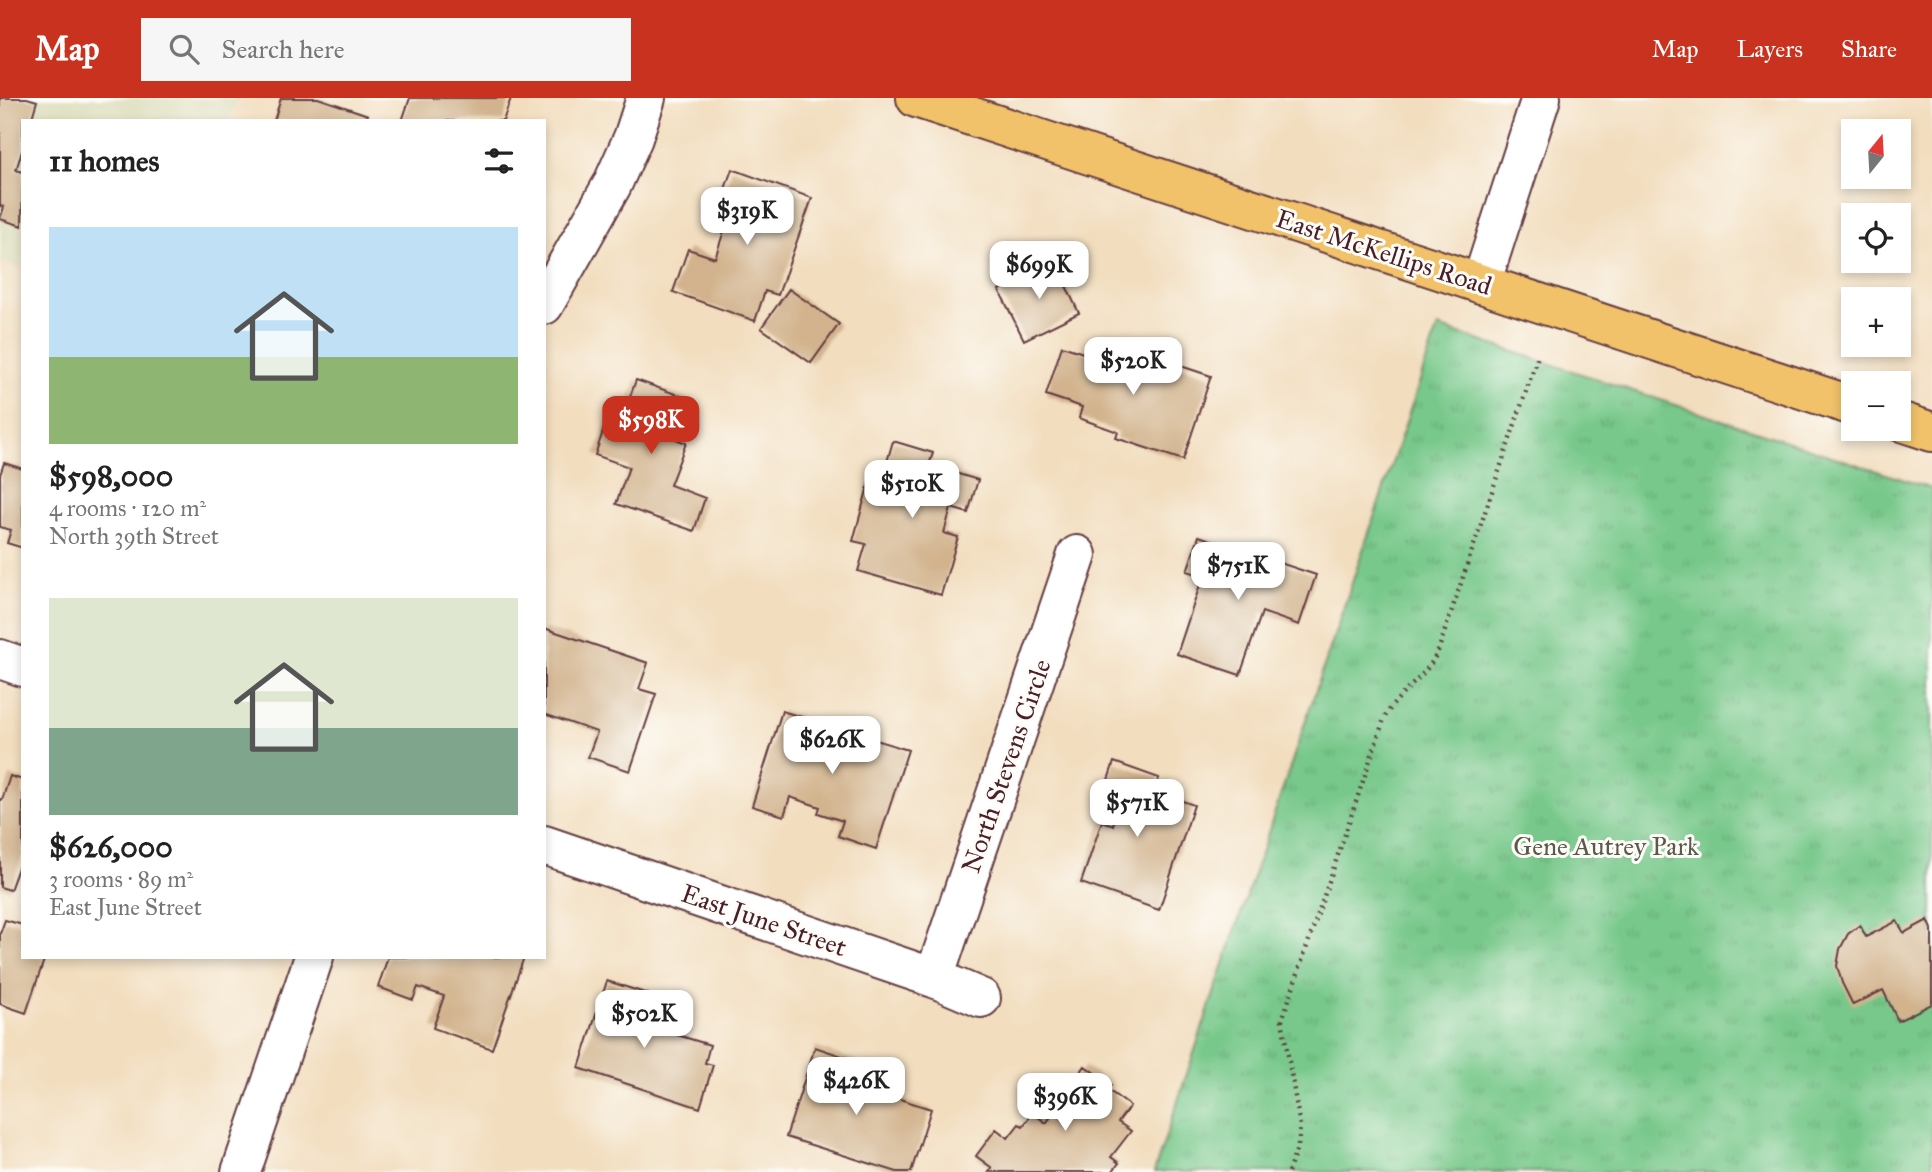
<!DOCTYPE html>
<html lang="en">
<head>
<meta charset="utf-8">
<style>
	body { margin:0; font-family:"IM FELL Great Primer",serif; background:#f6f6f6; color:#222; height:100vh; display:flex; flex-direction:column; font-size:26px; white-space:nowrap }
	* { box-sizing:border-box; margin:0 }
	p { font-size:23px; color:#767676 }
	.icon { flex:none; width:38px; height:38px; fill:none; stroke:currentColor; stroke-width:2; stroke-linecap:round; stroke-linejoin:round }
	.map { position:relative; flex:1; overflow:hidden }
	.drawer { position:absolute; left:21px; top:21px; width:525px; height:840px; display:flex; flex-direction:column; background:#fff; border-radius:0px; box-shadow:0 4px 10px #0003 }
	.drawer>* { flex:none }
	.needle { width:46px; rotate:18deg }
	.buttons { position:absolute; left:1841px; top:21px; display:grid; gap:14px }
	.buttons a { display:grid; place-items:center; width:70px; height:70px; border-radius:0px; background:#fff; box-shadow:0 4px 10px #0003; font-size:35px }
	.price { position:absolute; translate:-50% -60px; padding:0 16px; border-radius:14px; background:#fff; color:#222; font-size:23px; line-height:46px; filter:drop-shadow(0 2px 4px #0008) }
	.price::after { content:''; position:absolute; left:50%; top:42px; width:21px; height:16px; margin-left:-10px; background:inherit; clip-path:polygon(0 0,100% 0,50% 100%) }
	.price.on { background:#c8321e; color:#fff }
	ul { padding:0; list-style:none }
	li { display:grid; align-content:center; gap:14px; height:371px; padding:0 28px }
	li span { display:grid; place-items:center; height:217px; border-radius:0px; color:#555 }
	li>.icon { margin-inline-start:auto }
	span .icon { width:126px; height:126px; fill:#fffc; stroke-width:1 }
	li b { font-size:30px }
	h2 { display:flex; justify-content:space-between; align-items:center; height:84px; padding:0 28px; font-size:30px }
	header { display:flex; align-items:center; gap:42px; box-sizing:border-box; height:98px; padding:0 35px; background:#c8321e; color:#fff }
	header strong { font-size:33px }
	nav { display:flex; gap:38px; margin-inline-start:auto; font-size:24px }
	.search { width:490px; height:63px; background:#f6f6f6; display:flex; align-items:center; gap:18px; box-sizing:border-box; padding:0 24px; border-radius:0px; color:#767676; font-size:26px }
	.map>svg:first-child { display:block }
</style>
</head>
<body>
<header>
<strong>Map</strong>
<div class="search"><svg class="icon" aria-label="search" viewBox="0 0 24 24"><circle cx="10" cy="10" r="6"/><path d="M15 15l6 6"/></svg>Search here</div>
<nav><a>Map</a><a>Layers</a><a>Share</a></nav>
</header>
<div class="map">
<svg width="1932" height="1074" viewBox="0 0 1932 1074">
	<defs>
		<pattern id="park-tufts" width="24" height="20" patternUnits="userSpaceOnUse" patternTransform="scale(1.75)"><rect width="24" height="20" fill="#77c88a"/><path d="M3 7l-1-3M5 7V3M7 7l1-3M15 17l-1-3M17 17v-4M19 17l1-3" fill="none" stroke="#68ab77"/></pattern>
	</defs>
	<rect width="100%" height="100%" fill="#fdfcf7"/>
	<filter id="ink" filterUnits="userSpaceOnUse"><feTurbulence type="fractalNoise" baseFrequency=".0143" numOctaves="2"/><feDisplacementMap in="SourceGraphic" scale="14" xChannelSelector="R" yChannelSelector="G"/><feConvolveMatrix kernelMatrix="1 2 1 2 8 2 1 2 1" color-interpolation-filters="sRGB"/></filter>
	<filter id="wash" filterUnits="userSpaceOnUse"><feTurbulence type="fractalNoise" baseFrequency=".00686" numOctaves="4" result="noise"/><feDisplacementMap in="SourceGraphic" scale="28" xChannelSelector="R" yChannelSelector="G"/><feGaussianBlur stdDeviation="1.57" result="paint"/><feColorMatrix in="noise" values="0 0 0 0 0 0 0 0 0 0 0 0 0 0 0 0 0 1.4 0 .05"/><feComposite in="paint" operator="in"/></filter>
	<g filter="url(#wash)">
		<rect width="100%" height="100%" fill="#f2ddbe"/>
		<path fill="#ddddbc" d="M0,0H237L229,23H23V171L0,163Z"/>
		<path fill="url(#park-tufts)" stroke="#60745a" stroke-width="2" d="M1438,229L1932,391V1074H1154Z"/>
		<g id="blocks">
			<path fill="#d2b38d" d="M0,0H27L37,3L31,23H23V50L16,72L23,74L22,128L0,121L4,109L0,108Z
				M281,0H318L368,17L366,23H274Z
				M410,0H511L503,23H402Z
				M732,71L812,100L778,197L765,193L755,223L673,194L688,151L715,160L729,118L717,114Z
				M1055,165L1079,215L1024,242L999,192Z
				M789,191L839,226L811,265L761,230Z
				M1062,248L1117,266L1123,249L1211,278L1183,362L1116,340L1118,334L1079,320L1082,309L1046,297Z
				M636,282L687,300L673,340L686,345L670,387L705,400L694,433L616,406L629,369L595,357L608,319L621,324Z
				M893,343L933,355L929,367L978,382L968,415L951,410L944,435L958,439L941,497L858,473L866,446L853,443L869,385L880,388Z
				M4,365L23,371V450L7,445L11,432L0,429V377Z
				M1199,438L1316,477L1299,527L1262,514L1240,577L1177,556L1203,478L1187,473Z
				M544,530L648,565L639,591L656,596L630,673L588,659L597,634L544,616Z
				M782,613L908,652L876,751L838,738L843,723L818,715L820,709L790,699L784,718L752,708Z
				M1114,664L1159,680L1154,693L1194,707L1159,812L1081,785L1102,723L1113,727L1119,708L1101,703Z
				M10,678L23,682V756L10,792L0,789V701L2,702Z
				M5,822L23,827V859H45L26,915L0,906V836Z
				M1928,822L1932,831V906L1898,923L1883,892L1853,907L1842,885L1837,868L1840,851L1848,836L1860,827L1866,839L1897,823L1904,835Z
				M388,859H524L492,951L433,930L444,898L418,889L413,902L378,889Z
				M607,883L648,896L638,925L710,947L705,965L713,967L700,1010L579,970Z
				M815,949L857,963L849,985L931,1011L911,1074H897L786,1039Z
				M1085,968L1111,987L1108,992L1130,1008L1118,1024L1131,1033L1111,1059L1119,1065L1112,1074H989L992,1070L976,1058L996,1031L1008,1040L1019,1026L1023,1028L1033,1015L1046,1025L1053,1016L1042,1008L1054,990L1064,997Z"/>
		</g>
	</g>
	<g filter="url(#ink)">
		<use href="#blocks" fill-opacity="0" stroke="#633c41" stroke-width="2"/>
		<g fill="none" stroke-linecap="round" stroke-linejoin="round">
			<defs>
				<path id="minor" d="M1481,186L1541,0
					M544,207L612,87L633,40L646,0
					M0,561L23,569
					M544,747L934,880L981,900
					M934,880L1077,457
					M241,1074L314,859"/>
				<path id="major" d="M916,0L1853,308
					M1899,323L1932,334"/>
			</defs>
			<use href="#minor" stroke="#633c41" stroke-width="42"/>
			<use href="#major" stroke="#633c41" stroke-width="42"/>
			<path stroke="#633c41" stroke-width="4.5" stroke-dasharray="2 5" stroke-linecap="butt" d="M1288,1074L1298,1048L1300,1028L1282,922L1384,621C1397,594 1425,582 1438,553L1538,258"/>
			<use href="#minor" stroke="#fff" stroke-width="38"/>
			<use href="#major" stroke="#f2c26a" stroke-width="38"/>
		</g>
	</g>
	<g text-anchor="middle" stroke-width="6" stroke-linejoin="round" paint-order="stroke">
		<g font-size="26" fill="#4a1f2b" stroke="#fdfcf7">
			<text transform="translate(1384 154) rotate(18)" y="9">East McKellips Road</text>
			<text transform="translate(1006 668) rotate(-71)" y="9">North Stevens Circle</text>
			<text transform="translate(764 822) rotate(19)" y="9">East June Street</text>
		</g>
		<g font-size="26" fill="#5a5a4c" stroke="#fdfcf7">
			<text x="1606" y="757">Gene Autrey Park</text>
		</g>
	</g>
</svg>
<div class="buttons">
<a><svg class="needle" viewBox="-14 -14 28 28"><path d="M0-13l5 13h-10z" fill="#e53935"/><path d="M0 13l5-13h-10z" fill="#767676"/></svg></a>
<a><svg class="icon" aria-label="locate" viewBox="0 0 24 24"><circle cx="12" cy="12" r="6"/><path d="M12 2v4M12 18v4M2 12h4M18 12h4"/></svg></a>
<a>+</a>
<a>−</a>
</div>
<b class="price" style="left:747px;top:149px">$319K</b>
<b class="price" style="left:1039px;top:203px">$699K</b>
<b class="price" style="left:1133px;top:299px">$520K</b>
<b class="price on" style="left:651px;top:358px">$598K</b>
<b class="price" style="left:912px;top:422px">$510K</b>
<b class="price" style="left:1238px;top:504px">$751K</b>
<b class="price" style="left:832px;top:678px">$626K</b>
<b class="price" style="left:1137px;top:741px">$571K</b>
<b class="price" style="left:644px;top:952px">$502K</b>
<b class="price" style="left:856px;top:1019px">$426K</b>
<b class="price" style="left:1065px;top:1035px">$396K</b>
<section class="drawer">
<h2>11 homes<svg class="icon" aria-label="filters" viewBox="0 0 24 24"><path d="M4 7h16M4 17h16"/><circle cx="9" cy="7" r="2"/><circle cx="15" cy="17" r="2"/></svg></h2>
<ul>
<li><span style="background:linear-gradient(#bfe0f5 60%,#8fb573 0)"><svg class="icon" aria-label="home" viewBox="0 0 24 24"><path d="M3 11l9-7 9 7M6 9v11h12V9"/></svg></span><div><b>$598,000</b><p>4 rooms · 120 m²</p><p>North 39th Street</p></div></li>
<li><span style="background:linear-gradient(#dfe7d0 60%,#7fa58c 0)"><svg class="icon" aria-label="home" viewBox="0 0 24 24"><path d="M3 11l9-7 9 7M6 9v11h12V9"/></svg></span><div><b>$626,000</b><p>3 rooms · 89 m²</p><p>East June Street</p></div></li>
</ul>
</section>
</div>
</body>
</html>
